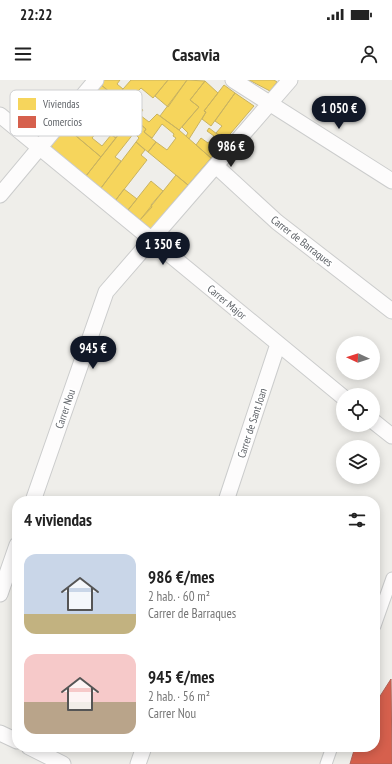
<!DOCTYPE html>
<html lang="es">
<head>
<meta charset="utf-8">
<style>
	body { margin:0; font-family:"PT Sans Narrow",sans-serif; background:#f2f2f2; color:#222; height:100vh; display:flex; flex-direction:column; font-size:15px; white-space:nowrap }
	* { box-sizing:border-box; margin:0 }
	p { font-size:13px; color:#767676 }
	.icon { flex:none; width:22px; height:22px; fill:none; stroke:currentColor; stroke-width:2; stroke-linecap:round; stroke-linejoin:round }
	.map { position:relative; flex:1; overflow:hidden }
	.sheet { position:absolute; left:12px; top:416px; width:368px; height:256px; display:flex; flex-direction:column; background:#fff; border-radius:16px; box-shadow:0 2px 10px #0003 }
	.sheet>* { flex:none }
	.needle { width:26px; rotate:273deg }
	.buttons { position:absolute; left:336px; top:256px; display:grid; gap:8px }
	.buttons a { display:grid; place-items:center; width:44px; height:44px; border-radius:50%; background:#fff; box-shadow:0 2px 10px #0003; font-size:20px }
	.price { position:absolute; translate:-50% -34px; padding:0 9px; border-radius:14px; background:#111827; color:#fff; font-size:13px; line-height:26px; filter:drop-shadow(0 1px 2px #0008) }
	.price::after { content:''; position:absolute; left:50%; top:24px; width:12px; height:9px; margin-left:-6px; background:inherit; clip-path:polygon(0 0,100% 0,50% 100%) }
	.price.active { background:#222; color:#fff }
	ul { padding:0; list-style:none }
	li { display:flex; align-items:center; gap:12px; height:100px; padding:0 12px }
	li span { display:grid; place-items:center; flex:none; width:112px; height:80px; border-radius:12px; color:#555 }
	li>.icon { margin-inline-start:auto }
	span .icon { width:48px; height:48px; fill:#fffc; stroke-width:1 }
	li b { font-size:17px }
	h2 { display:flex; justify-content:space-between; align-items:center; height:48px; padding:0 12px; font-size:17px }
	.status { display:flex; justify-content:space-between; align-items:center; height:28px; padding:0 20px; background:#fff; direction:ltr }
	.status svg { height:11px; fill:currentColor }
	header { display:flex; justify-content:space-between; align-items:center; height:52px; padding:0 12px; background:#fff; font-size:18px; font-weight:700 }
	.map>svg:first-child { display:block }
</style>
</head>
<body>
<div class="status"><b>22:22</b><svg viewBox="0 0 49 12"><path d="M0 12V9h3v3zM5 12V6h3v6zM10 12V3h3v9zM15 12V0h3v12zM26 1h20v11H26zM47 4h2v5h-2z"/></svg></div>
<header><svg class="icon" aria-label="menu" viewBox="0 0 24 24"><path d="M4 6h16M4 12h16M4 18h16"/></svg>Casavia<svg class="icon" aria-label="person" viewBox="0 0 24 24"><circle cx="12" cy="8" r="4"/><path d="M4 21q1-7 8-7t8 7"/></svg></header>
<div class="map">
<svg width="392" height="684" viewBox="0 0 392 684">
	<rect width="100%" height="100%" fill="#efeeea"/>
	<path fill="#f6d55c" stroke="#c9b360" d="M101,0H120L117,4L123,9L116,17L99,3Z
		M168,0L153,18L141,8L130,19L143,30L139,35L136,32L134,34L116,17L131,0Z
		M168,0H187L168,27L155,16Z
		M187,0L205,1L190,20L199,27L179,50L160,36Z
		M249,0H274L277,2L270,11Z
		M205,1L218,13L204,31L206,32L189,59L186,56L188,53L182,47L199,27L190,20Z
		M99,3L134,34L123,49L86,18Z
		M224,5L235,13L211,46L202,39L206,32L204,31Z
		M235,13L254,26L225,60L216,53L222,46L215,41Z
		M86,18L109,38L105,42L109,46L114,41L123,49L116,58L77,28Z
		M77,28L101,47L92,58L102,66L111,55L116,58L101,77L63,45Z
		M136,32L149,42L157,34L179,50L211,78L188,105L148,72L156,62L167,70L176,58L173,56L174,54L162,44L152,58L144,52L146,49L132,37Z
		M132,37L146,49L144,52L156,62L148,72L136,62L139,58L134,53L115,77L121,81L101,108L86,96Z
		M63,45L101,77L86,96L52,69L51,60Z
		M209,48L225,60L211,78L196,65L201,58L208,63L214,56L207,51Z
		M136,62L145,70L141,75L147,80L115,121L101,108Z
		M176,95L188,105L151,149L140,140Z
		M151,101L163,111L151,125L152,127L140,140L128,130Z
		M124,109L137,119L128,130L115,121Z"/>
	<path fill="#d6604d" stroke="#b26155" d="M391,599L392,684H350L355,667H375V624Z"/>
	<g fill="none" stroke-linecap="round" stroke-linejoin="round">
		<defs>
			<path id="pedestrian" d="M375,546L392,498
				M326,684L332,667"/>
			<path id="minor" d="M233,0L392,101
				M0,35L343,317
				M216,86L277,142L392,231
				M0,115L96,0
				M373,341L392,356
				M33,421L106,212L290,0
				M226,421L278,264
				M0,514L17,465
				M0,653L17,661
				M29,667L63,684
				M138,684L144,667"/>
		</defs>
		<use href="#pedestrian" stroke="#cbcccc" stroke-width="13"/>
		<use href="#minor" stroke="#cbcccc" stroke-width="17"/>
		<use href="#pedestrian" stroke="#fdfcfc" stroke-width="11"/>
		<use href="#minor" stroke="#fdfcfc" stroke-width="15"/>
	</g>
	<g text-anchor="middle" stroke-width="4" stroke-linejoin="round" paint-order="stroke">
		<g font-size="11" fill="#5f6368" stroke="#fff">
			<text transform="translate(302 161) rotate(38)" y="4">Carrer de Barraques</text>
			<text transform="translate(227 222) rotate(40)" y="4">Carrer Major</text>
			<text transform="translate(65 329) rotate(-71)" y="4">Carrer Nou</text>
			<text transform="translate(252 343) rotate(-72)" y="4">Carrer de Sant Joan</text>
		</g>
	</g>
	<rect x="10" y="10" width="132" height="46" rx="6" fill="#fff" stroke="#cfd0d2" stroke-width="1"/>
	<rect x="18" y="18" width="18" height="12" fill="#f6d55c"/>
	<rect x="18" y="36" width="18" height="12" fill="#d6604d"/>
	<g font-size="11" fill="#5f6368">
		<text x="43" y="28">Viviendas</text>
		<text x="43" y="46">Comercios</text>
	</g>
</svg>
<div class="buttons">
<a><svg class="needle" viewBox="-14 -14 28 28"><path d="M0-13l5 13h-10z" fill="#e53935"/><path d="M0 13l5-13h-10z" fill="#767676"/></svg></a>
<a><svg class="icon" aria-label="locate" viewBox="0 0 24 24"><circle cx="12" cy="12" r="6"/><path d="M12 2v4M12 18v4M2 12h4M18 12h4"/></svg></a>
<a><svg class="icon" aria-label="layers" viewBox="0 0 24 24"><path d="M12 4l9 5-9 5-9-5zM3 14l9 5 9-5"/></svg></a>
</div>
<b class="price" style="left:339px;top:50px">1 050 €</b>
<b class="price active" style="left:231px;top:88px">986 €</b>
<b class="price" style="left:163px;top:186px">1 350 €</b>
<b class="price" style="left:93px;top:290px">945 €</b>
<section class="sheet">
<h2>4 viviendas<svg class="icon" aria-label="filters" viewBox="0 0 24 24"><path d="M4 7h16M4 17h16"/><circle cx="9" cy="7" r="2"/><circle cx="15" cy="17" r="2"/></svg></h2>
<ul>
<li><span style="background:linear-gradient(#c9d6e8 75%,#c2b280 0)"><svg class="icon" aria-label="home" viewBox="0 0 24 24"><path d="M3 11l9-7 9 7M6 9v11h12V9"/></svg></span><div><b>986 €/mes</b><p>2 hab. · 60 m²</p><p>Carrer de Barraques</p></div></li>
<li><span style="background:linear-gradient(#f6c9c9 60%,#b9a48a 0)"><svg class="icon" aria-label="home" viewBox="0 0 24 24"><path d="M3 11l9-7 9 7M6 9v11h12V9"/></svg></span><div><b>945 €/mes</b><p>2 hab. · 56 m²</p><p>Carrer Nou</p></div></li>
</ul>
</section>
</div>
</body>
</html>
